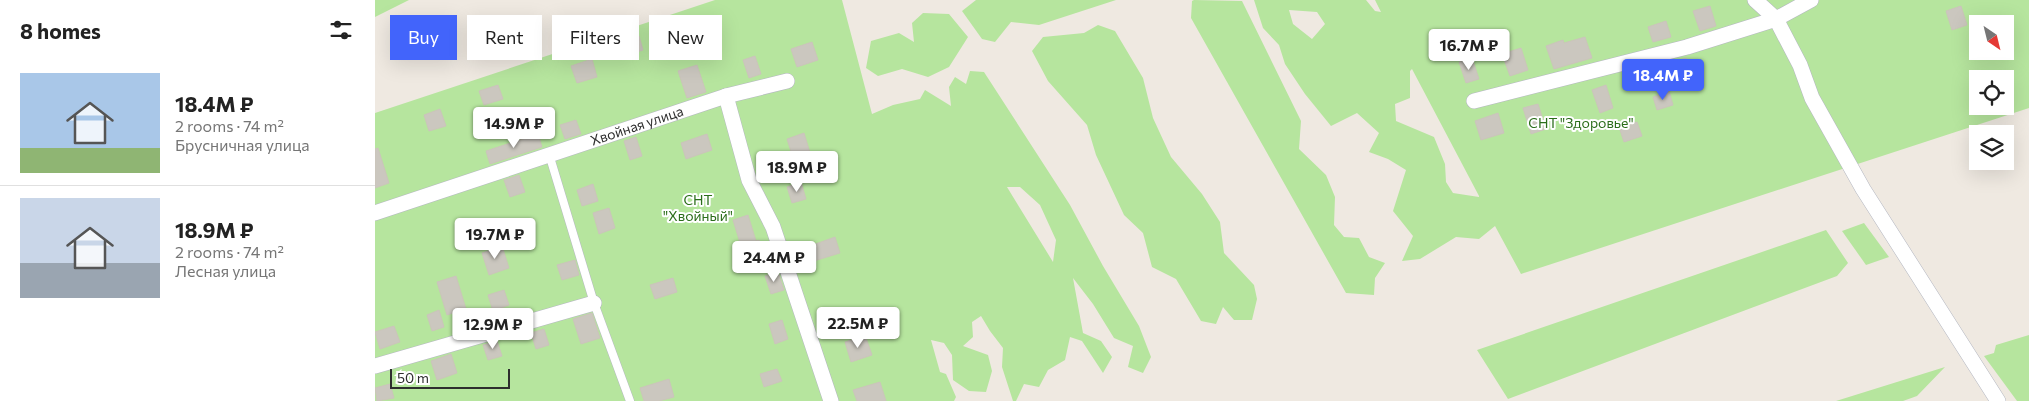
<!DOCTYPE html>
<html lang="en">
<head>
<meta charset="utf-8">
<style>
	body { margin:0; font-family:Commissioner,sans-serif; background:#f2f2f2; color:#222; height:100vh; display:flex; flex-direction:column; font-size:19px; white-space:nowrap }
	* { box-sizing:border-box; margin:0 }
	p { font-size:16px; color:#767676 }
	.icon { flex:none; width:28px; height:28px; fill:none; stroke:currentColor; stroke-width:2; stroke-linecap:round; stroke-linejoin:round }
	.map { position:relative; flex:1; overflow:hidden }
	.side { display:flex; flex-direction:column; background:#fff; width:375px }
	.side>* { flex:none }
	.top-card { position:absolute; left:15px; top:15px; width:475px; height:45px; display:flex; gap:10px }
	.needle { width:32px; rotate:145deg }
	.buttons { position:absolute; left:1594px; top:15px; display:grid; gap:10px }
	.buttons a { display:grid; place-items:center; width:45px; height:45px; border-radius:0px; background:#fff; box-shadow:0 5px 20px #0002; font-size:25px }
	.scale { position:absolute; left:15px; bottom:12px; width:120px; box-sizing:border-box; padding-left:5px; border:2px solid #2e2e2e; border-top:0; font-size:14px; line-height:18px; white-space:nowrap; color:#2e2e2e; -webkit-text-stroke:4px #fff; paint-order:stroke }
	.price { position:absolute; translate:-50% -42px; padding:0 11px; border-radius:5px; background:#fff; color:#222; font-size:16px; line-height:32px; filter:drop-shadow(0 1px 2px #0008) }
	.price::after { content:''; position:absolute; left:50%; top:30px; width:15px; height:11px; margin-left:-8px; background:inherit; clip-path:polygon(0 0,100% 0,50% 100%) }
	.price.active { background:#4264fb; color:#fff }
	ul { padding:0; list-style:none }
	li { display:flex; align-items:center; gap:15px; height:125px; padding:0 20px }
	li+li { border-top:1px solid #e0e0e0 }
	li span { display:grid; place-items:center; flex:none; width:140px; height:100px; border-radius:0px; color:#555 }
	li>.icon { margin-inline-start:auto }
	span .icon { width:60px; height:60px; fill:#fffc; stroke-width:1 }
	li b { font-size:21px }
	h2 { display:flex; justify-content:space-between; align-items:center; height:60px; padding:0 20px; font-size:21px }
	.tag { padding:0 18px; border-radius:0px; background:#fff; box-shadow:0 5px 20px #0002; font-size:18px; line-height:45px }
	.tag.active { background:#4264fb; color:#fff }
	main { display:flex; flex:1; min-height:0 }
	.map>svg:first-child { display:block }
</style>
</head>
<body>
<main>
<section class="side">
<h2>8 homes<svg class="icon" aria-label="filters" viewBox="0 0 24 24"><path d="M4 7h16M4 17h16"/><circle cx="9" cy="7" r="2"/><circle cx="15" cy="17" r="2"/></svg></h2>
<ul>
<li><span style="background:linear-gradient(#a9c7e8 75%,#8fb573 0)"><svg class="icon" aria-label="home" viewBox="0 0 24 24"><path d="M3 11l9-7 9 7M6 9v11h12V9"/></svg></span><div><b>18.4M ₽</b><p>2 rooms · 74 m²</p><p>Брусничная улица</p></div></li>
<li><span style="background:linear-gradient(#c9d6e8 65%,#9aa5b1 0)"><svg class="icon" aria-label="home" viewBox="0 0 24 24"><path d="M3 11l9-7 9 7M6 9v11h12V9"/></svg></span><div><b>18.9M ₽</b><p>2 rooms · 74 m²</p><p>Лесная улица</p></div></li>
</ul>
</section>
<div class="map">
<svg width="1654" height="401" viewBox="0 0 1654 401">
	<rect width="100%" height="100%" fill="#efe9e1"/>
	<path fill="#b6e59e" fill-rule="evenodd" d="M0,0H34L0,17Z
		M340,0H467L497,114L518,105L545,99L550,90L576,106L574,87L580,77L591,84L595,71L609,72L695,205L728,266L764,326L776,357L768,373L753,367L758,346L739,338L718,304L698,278L708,333L726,341L737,357L728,373L707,341L695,337L690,360L673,370L664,387L649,384L641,401H638L627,367L628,348L615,331L606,316L597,322L598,337L588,346L613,355L617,371L611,392L594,391L578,380L577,355L569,343L556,340L565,372L571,374L581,397L579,401H0V113ZM632,187H645L665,205L681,240L678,262Z
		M601,0H741L664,25L636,22L620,42L607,39L587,11Z
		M819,0L867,1L926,121L924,149L951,175L960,197L959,225L969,237L984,238L994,257L1010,263L1000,278L999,295L971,293L816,18L817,1Z
		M879,0H991L1000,11L1006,12L1000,0H1654V108L1146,274L1120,226L1104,239L1081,237L1045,259L1027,261L1038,236L1018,211L1031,170L1013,159L994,152L1004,133L982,113L956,126L930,94L910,64L904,45L888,28ZM914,10L942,12L950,24L937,39L918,24ZM1602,24H1630V51H1602ZM1037,69L1104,196V197L1078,193L1071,182L1070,164L1059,137L1021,121L1020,104L1035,98V71ZM1602,79H1630V106H1602Z
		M548,13L574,14L593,37L574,67L553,77L527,69L503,76L491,68L496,41L524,33L539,42L537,23Z
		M723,25L740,31L768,78L778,118L796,157L827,194L845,222L849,253L879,285L882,299L877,320H859L848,307L841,324L826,321L801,279L777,267L768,233L749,215L721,155L712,125L673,81L657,51L668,37L709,33Z
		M1489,223L1514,257L1491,265L1467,231Z
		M1451,230L1473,263L1462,276L1133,399L1102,350Z
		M1654,335V401H1642L1609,356L1619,353L1621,345Z
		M1570,367L1542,396L1528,401H1461Z"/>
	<path fill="#cbc7bf" stroke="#cbc5ba" d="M1335,6L1341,26L1325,31L1318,11Z
		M1586,6L1592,25L1577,30L1571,11Z
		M1291,21L1296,37L1278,42L1273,27Z
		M264,36L268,50L245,58L240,43Z
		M1210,37L1217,58L1179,69L1171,46L1188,40L1189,43Z
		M437,42L443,60L422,67L416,49Z
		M1146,48L1153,70L1135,76L1127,54Z
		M380,56L386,74L374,78L368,60Z
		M1097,58L1104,79L1091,83L1084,62Z
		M1311,58L1317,78L1302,83L1296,63Z
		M217,59L222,77L202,83L196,66Z
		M322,65L331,92L312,98L303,71Z
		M123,85L128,99L109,105L104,91Z
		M1231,85L1238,108L1225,113L1217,90Z
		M1294,91L1298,105L1282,110L1278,97Z
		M1163,104L1171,129L1156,134L1148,108Z
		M65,109L71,126L54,131L49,115Z
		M1123,113L1129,133L1106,140L1100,121Z
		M201,120L206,134L190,139L185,125Z
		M1262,122L1267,136L1249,142L1244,127Z
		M429,133L436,156L419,161L412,139Z
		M163,134L167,147L115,164L111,151Z
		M332,134L337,150L311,159L306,143Z
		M261,137L267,156L255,160L249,141Z
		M3,148L14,183L0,188V149Z
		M144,175L150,192L135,197L129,180Z
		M426,182L431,199L417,203L412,187Z
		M218,184L223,201L207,206L202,190Z
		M234,208L240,228L224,234L218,213Z
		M373,215L381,241L384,240L392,263L370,270L363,247L366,246L358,220Z
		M460,237L465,253L439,261L435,246Z
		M127,246L134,268L114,275L107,253Z
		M200,260L204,275L187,280L182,265Z
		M403,272L409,290L396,294L390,276Z
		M81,276L91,309L72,315L62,282Z
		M298,278L302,292L280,299L275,285Z
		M129,290L134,305L118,311L113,295Z
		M64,310L69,327L57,331L52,315Z
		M217,313L225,338L206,344L198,319Z
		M407,320L413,339L400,344L394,324Z
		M19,326L25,342L5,349L0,332Z
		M169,329L174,345L161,349L156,333Z
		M490,335L497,355L476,362L470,342Z
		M122,341L127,356L113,360L108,345Z
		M76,354L82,373L62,380L56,361Z
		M402,369L407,381L389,387L385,374Z
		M294,379L299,397L284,401H269L265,388Z
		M505,382L511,401H482L478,390Z
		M15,384L19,398L2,401L0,388Z"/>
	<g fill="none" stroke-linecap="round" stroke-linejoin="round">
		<defs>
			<path id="service" d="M174,154L219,303L255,401"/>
			<g id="minor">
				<path d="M1380,0L1401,19L1425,65L1437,98L1488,189L1623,401"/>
				<path d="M351,96L374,180L398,227L456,401"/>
				<path d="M1099,101L1312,47L1401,19L1436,0"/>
				<path id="s1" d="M0,213L351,96L412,81"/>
				<path d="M0,366L219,303"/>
			</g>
		</defs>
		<use href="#service" stroke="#b4b7c1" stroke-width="9"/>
		<use href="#minor" stroke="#b4b7c1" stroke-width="16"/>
		<use href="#service" stroke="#fff" stroke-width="8"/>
		<use href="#minor" stroke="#fff" stroke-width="15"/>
	</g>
	<g text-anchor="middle" stroke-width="4" stroke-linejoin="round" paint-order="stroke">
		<g font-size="14" fill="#2c6e1b" stroke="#fff">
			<text x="1206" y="128">СНТ "Здоровье"</text>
			<text x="323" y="205">СНТ<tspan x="323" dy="16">"Хвойный"</tspan></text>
		</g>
		<g font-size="14" fill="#2e2e2e" stroke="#fff">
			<text dy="5" stroke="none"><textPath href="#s1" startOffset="276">Хвойная улица</textPath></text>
		</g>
	</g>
</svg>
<div class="buttons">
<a><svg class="needle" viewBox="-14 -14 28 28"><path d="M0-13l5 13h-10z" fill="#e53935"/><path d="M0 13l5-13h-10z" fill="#767676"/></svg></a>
<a><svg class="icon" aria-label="locate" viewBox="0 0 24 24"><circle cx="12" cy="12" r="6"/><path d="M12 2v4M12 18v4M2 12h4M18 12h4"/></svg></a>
<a><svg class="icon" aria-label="layers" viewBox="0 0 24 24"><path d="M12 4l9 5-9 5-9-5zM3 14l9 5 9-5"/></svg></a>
</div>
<div class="scale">50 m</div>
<b class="price" style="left:1094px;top:71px">16.7M ₽</b>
<b class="price active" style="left:1288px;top:101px">18.4M ₽</b>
<b class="price" style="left:139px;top:149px">14.9M ₽</b>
<b class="price" style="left:422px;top:193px">18.9M ₽</b>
<b class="price" style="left:120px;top:260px">19.7M ₽</b>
<b class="price" style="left:399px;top:283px">24.4M ₽</b>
<b class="price" style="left:483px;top:349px">22.5M ₽</b>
<b class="price" style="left:118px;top:350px">12.9M ₽</b>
<div class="top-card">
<a class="tag active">Buy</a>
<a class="tag">Rent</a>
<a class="tag">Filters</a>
<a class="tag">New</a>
</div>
</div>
</main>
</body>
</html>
